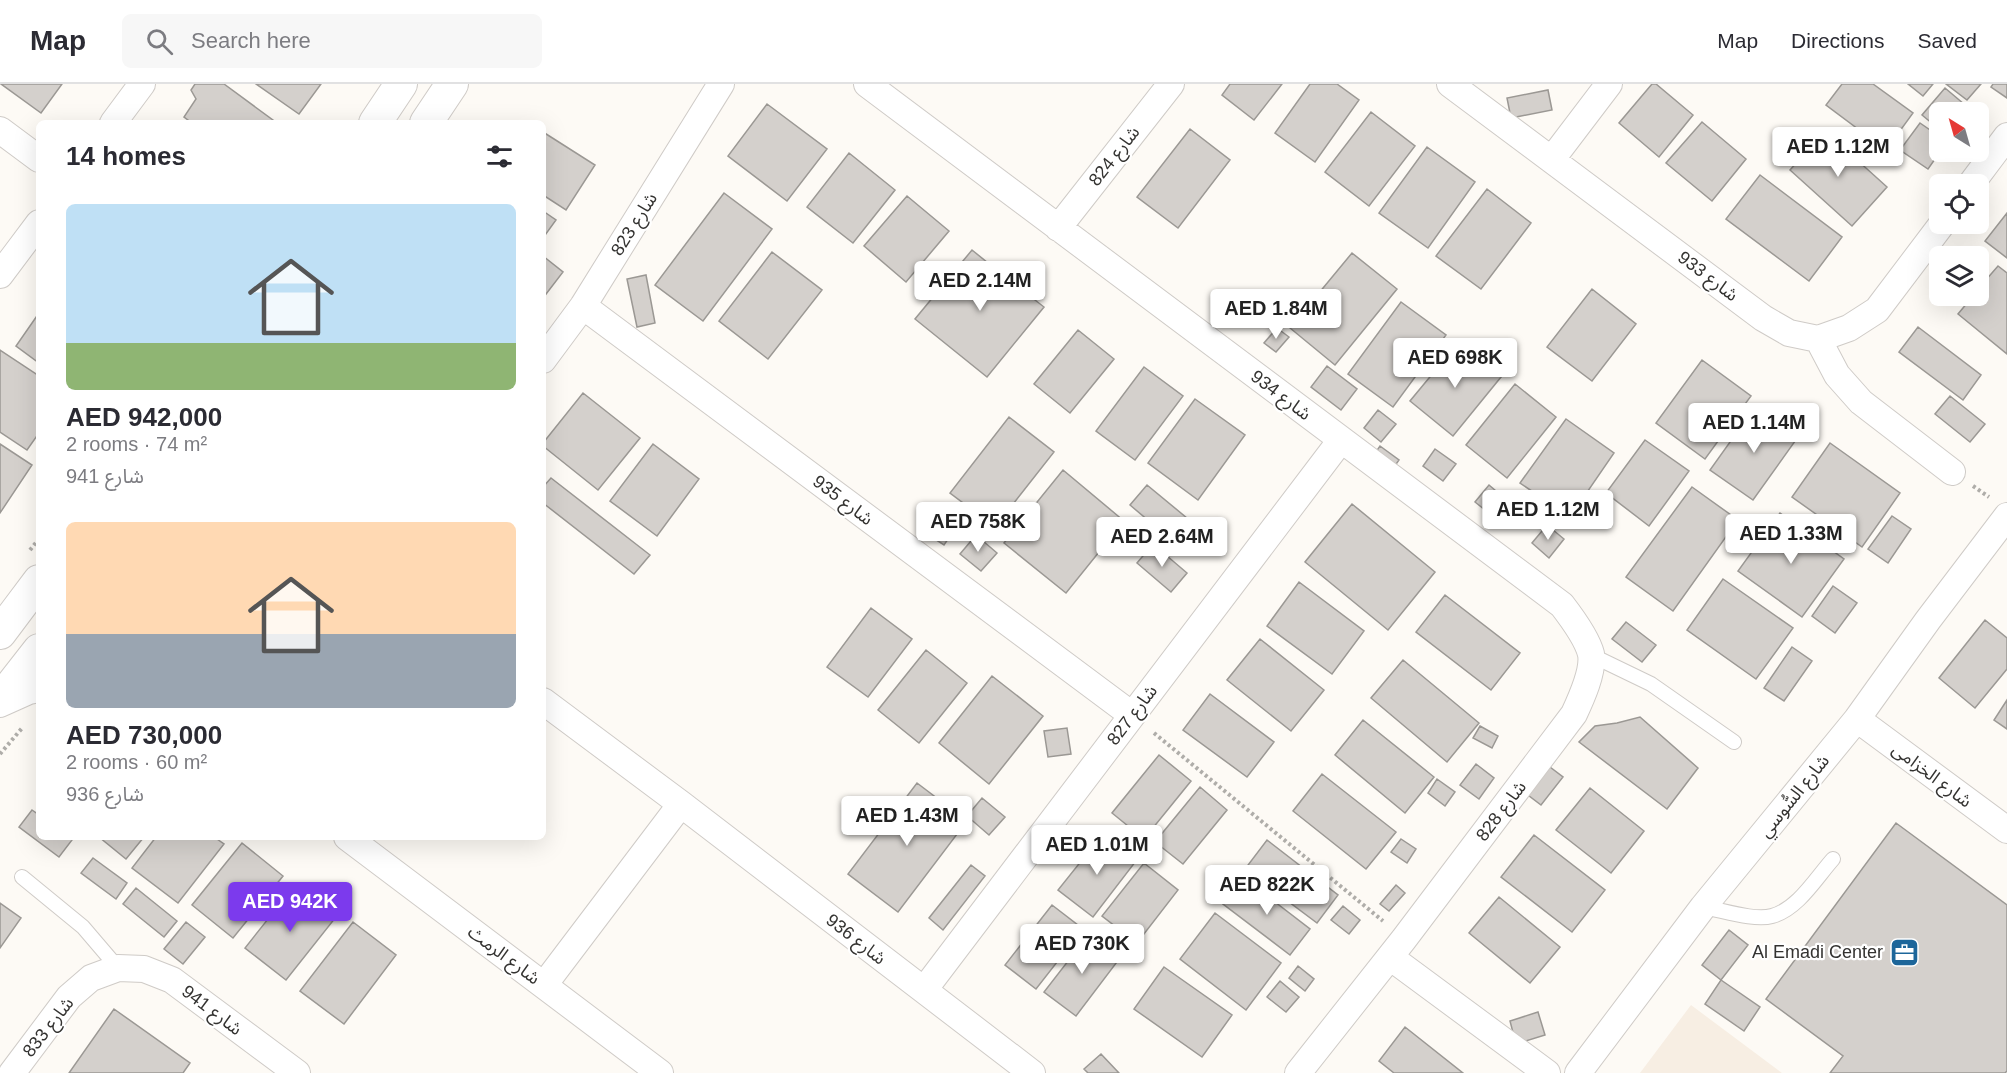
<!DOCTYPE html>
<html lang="en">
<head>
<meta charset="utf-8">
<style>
	body { margin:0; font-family:Arial,"Noto Sans Arabic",sans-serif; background:#f7f7f7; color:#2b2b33; height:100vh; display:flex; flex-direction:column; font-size:22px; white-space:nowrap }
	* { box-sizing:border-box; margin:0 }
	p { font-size:20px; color:#7c7c81 }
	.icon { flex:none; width:33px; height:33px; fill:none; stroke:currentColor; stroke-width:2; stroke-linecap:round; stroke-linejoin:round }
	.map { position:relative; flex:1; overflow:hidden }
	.drawer { position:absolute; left:36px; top:36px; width:510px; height:720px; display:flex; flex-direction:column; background:#fff; border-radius:9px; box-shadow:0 6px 24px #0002 }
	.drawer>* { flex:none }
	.needle { width:39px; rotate:323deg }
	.buttons { position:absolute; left:1929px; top:18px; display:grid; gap:12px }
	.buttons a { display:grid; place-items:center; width:60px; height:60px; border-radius:9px; background:#fff; box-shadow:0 6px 24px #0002; font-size:30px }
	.price { position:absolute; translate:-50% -51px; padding:0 14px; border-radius:6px; background:#fff; color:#222; font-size:20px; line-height:39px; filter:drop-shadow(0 2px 3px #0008) }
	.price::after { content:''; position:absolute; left:50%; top:36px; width:18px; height:14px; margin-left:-9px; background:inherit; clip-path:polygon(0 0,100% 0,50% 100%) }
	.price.active { background:#7c3aed; color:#fff }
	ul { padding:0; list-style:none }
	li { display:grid; align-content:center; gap:12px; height:318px; padding:0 30px }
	li span { display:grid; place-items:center; height:186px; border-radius:9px; color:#555 }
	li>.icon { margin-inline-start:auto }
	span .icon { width:108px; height:108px; fill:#fffc; stroke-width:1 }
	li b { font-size:26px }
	h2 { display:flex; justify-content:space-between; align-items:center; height:72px; padding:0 30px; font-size:26px }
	header { display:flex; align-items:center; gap:36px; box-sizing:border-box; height:84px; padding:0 30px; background:#fff; border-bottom:2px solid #e1e1e2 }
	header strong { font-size:28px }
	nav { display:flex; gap:33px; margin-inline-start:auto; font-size:21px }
	.search { width:420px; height:54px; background:#f7f7f7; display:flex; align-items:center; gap:15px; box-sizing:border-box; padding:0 21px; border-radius:9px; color:#7c7c81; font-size:22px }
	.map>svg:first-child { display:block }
</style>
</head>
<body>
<header>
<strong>Map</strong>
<div class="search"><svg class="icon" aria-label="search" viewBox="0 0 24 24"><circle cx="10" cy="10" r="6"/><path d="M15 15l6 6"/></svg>Search here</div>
<nav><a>Map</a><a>Directions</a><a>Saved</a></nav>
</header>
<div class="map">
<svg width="2007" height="989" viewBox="0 0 2007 989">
	<rect width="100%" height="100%" fill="#fdfaf5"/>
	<path fill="#f7eee3" d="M1691,921L1782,989H1640Z"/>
	<path fill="#d4d0cc" stroke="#9b9894" stroke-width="1.5" d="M1,0H62L41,29Z
		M195,0H224L277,39H192L184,33L196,15L191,6Z
		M256,0H321L299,30Z
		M1230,0H1282L1254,36L1222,11Z
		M1310,0H1337L1359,16L1315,78L1275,49Z
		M1652,0H1656L1693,31L1659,73L1619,39Z
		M1842,0H1873L1913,29L1886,66L1826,21Z
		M1908,0H1933L1923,12Z
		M1946,0H1981L1967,16Z
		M1993,0H2007V14L1991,3Z
		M1945,4L1971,26L1969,28H1940V46L1922,31Z
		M1548,6L1552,26L1511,34L1507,14Z
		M767,20L827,65L787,117L728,72Z
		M1371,28L1415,62L1369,122L1325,88Z
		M1702,38L1746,75L1712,117L1666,79Z
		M1920,39L1940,53V68L1928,85L1900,66Z
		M1190,45L1230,76L1178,144L1137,113Z
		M1825,47L1887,103L1852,142L1790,86Z
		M543,48L595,81L566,126L543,111Z
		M1427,63L1475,98L1428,164L1379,129Z
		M849,69L895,106L853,159L807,123Z
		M1760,91L1842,153L1809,197L1726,135Z
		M1487,105L1531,139L1481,205L1436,172Z
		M724,109L772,145L703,237L655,201Z
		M907,112L949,147L906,198L864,162Z
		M543,127L556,136L543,154Z
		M2007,129V174L1985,157Z
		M972,166L993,183L1003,179L1014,180L1019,191L1017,202L1044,223L987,293L915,235Z
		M772,168L822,206L768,275L719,237Z
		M1352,169L1397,205L1335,281L1290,244Z
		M543,172L563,188L543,214Z
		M1998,182L2007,189V270L1958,230L1973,212H1978V205Z
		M646,191L655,239L637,243L627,195Z
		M1592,205L1636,240L1592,297L1547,263Z
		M1401,218L1446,251L1393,323L1348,290Z
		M39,229V279L16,262Z
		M1918,243L1981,291L1963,316L1899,268Z
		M1277,244L1289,253L1276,268L1264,259Z
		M1078,246L1114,275L1070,329L1034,300Z
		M1458,259L1501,293L1453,352L1410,317Z
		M0,266L39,292V349L27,366L0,348Z
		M1702,276L1751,312L1705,375L1656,339Z
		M1327,282L1357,305L1341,326L1311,303Z
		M1144,283L1183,312L1135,376L1096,347Z
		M1515,300L1556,333L1507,394L1466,361Z
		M583,309L640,354L598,406L543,362V359Z
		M1950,312L1985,340L1970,358L1935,330Z
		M1195,315L1245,351L1198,416L1148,379Z
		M1755,323L1798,353L1753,416L1710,386Z
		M1378,326L1396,340L1381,358L1364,344Z
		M1009,333L1054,368L995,443L950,409Z
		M1566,335L1614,369L1570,433L1520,399Z
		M1645,356L1689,387L1649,442L1606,409Z
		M1830,359L1900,409L1862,463L1792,413Z
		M0,360L32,381L0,429Z
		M653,360L699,395L657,452L610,417Z
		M1380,362L1399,376L1392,386L1373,372Z
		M1435,365L1456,380L1443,397L1423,382Z
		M1063,386L1124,437L1066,509L1004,459Z
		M551,394L650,471L634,490L543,419V403Z
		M1147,401L1193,439L1176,460L1130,421Z
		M1489,401L1509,418L1495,434L1475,418Z
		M1692,403L1738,436L1673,527L1626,493Z
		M1352,420L1435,488L1388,546L1305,478Z
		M940,423L961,436L944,461L924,448Z
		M1780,429L1844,475L1802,533L1738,487Z
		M1892,432L1911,445L1888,479L1868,465Z
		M1547,441L1564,455L1549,474L1532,459Z
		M976,451L997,469L981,487L960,470Z
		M1153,460L1187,489L1171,508L1137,479Z
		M1723,495L1793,544L1756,595L1687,546Z
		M1299,498L1364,547L1332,590L1267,542Z
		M1833,502L1857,519L1835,549L1812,532Z
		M1445,511L1520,569L1491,606L1416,548Z
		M871,524L912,555L868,613L827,583Z
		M1985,536L2007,554V585L1975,624L1939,594Z
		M1626,538L1656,561L1642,578L1612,555Z
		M1260,555L1324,606L1291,647L1227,596Z
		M1792,563L1812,577L1784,617L1764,604Z
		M926,566L967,599L919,659L878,626Z
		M1403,576L1479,639L1447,678L1371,614Z
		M992,592L1043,632L989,700L939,659Z
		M1210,610L1274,658L1247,693L1183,646Z
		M2007,616V645L1994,636Z
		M1640,633L1698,684L1667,725L1579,658L1595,642L1617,639Z
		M1363,636L1434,693L1405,729L1335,671Z
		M1480,642L1498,652L1492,664L1473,654Z
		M1067,644L1071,670L1048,673L1044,647Z
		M1159,671L1191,697L1144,755L1112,729Z
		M1476,680L1494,694L1479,715L1460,701Z
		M1546,680L1563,693L1541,721L1524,708Z
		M1322,690L1396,748L1366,785L1293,727Z
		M1437,695L1455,708L1445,722L1428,709Z
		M917,699L967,737L898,828L848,790Z
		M1200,703L1227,726L1183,780L1155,758Z
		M1590,704L1644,747L1611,789L1556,746Z
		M982,714L1005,733L989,751L967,732Z
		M32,726L39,731V753H68L72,756L59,773L19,743Z
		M1896,739L2007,821V987L2005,989H1830L1843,972L1766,915Z
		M1102,751L1136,777L1093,833L1058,806Z
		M1534,751L1605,806L1572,848L1501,793Z
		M99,753H144L126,775Z
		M156,753H214L224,760L178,819L132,784Z
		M1401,755L1416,765L1407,779L1391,768Z
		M1267,756L1338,811L1317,839L1245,785Z
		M242,759L283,792L233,854L192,821Z
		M93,774L127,799L116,815L81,789Z
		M1144,779L1178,806L1137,859L1102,832Z
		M971,781L985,792L943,846L929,834Z
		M1244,794L1310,845L1290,871L1223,820Z
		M295,801L336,833L286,896L245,864Z
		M1396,801L1405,809L1389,827L1380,820Z
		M136,804L177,837L164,853L123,820Z
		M1499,813L1560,863L1530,899L1469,849Z
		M0,819L21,834L0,864Z
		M1052,821L1083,845L1036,905L1005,881Z
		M1343,822L1360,836L1349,850L1331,836Z
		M1215,829L1281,879L1246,926L1180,875Z
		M186,838L205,853L183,880L164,865Z
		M353,838L396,871L344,940L300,907Z
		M1729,846L1748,861L1721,896L1702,881Z
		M1089,850L1120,874L1076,932L1044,908Z
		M1298,882L1314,895L1305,907L1289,894Z
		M1164,883L1232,931L1202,973L1134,925Z
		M1721,896L1760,923L1744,947L1705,920Z
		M1280,897L1299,913L1286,928L1267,913Z
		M114,925L190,979L183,989H69Z
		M1538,928L1545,951L1516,960L1510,937Z
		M1405,943L1463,989H1394L1379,977Z
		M1101,970L1119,989H1088L1084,985Z"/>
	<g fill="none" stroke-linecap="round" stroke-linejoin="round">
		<defs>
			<path id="service" d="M1591,571L1651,600L1734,658
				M22,793L83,843L118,884
				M1703,823C1722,826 1754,837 1772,832C1798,825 1816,794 1833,775"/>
			<path id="minor" d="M867,0L1562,521C1572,534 1587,554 1591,570C1594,587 1581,615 1574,630L1404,855L1298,989
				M1450,0L1763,234L1789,249L1818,255L1849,244L1877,226L1942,140
				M113,39L142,0
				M0,46L39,75
				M1552,75L1609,0
				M1971,100L2007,52
				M1058,144L1171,0
				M0,191L39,139
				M583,222L1132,631
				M1818,255L1837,291L1861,318L1952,388
				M543,276L583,222L721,0
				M543,617L681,720L1032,989
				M0,620L29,607L39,605
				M1857,635L2007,746
				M347,753L660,989
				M1390,873L1547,989
				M544,901L681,720
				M924,906L1341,356
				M12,989L69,913L91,894L118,884L144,885L172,896L297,989
				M1578,989L1703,823L1857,635L1928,536L2007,432"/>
			<path id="tertiary" d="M375,39L401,0
				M426,39L452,0
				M0,549L39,497
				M0,616L39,566"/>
		</defs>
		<use href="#service" stroke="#cfcbc7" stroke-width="16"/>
		<use href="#minor" stroke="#cfcbc7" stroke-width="28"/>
		<use href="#tertiary" stroke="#cfcbc7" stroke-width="34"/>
		<path stroke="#afada9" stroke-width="4" stroke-dasharray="3 3" stroke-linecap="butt" d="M1973,402L1989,413
			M30,466L39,455
			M1154,649L1383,837
			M0,670L23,643"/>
		<use href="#service" stroke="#fff" stroke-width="14"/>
		<use href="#minor" stroke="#fff" stroke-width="26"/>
		<use href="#tertiary" stroke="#fff" stroke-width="32"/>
	</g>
	<defs>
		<symbol id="office-square" viewBox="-11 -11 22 22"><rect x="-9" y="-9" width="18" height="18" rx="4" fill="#1d669a" stroke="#fff"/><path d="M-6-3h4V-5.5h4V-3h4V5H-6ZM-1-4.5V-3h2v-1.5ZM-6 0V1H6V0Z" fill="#fff"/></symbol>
	</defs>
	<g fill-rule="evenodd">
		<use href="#office-square" x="1888" y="852" width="33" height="33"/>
	</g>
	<g text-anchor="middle" stroke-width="4.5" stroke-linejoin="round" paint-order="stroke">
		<g font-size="18" fill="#343331" stroke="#fff">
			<text transform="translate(1114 72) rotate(-52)" y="6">شارع 824</text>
			<text transform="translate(634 140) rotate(-58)" y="6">شارع 823</text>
			<text transform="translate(1708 192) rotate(37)" y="6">شارع 933</text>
			<text transform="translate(1281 311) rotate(37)" y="6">شارع 934</text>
			<text transform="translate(843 416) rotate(37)" y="6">شارع 935</text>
			<text transform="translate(1132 631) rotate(-53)" y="6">شارع 827</text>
			<text transform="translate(1932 691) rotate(37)" y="6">شارع الخزامى</text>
			<text transform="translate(1794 712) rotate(-51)" y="6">شارع السُّوسي</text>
			<text transform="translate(1501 727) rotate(-53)" y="6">شارع 828</text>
			<text transform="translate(856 855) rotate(38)" y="6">شارع 936</text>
			<text transform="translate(504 871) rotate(37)" y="6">شارع الرمث</text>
			<text transform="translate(212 926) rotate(37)" y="6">شارع 941</text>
			<text transform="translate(48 943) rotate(-52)" y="6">شارع 833</text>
		</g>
		<g font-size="18" fill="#343331" stroke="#fff" text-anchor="end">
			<text x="1883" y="874">Al Emadi Center</text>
		</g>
	</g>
</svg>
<div class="buttons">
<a><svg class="needle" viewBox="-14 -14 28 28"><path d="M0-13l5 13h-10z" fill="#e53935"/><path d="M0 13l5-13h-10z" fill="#7c7c81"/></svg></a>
<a><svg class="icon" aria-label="locate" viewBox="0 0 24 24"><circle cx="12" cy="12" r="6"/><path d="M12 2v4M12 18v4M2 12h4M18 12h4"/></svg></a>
<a><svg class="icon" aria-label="layers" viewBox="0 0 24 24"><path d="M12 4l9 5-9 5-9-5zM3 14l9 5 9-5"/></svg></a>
</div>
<b class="price" style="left:1838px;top:94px">AED 1.12M</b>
<b class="price" style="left:980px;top:228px">AED 2.14M</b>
<b class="price" style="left:1276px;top:256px">AED 1.84M</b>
<b class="price" style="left:1455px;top:305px">AED 698K</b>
<b class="price" style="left:1754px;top:370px">AED 1.14M</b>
<b class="price" style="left:1548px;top:457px">AED 1.12M</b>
<b class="price" style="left:978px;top:469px">AED 758K</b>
<b class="price" style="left:1791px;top:481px">AED 1.33M</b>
<b class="price" style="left:1162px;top:484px">AED 2.64M</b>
<b class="price" style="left:907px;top:763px">AED 1.43M</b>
<b class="price" style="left:1097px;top:792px">AED 1.01M</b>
<b class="price" style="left:1267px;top:832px">AED 822K</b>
<b class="price active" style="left:290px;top:849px">AED 942K</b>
<b class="price" style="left:1082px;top:891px">AED 730K</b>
<section class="drawer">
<h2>14 homes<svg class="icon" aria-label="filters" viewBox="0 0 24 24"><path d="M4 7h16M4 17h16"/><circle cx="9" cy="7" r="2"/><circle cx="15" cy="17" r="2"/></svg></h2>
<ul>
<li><span style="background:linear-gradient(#bfe0f5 75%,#8fb573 0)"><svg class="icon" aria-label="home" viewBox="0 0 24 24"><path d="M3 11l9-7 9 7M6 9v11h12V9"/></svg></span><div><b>AED 942,000</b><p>2 rooms · 74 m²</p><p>شارع 941</p></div></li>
<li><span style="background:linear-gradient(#ffd9b3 60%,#9aa5b1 0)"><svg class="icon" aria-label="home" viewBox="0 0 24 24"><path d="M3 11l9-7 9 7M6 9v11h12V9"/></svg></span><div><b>AED 730,000</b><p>2 rooms · 60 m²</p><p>شارع 936</p></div></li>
</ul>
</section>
</div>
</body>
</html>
